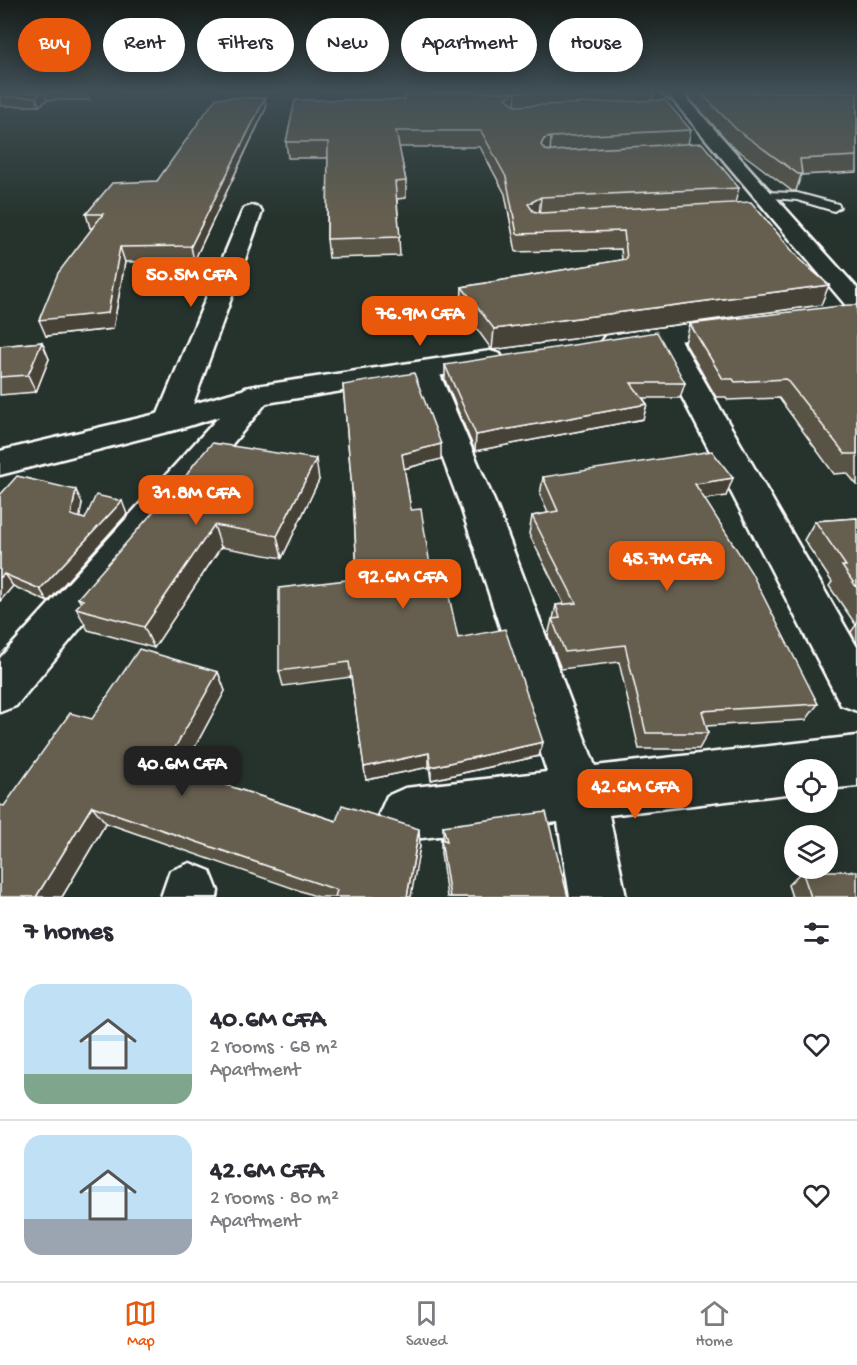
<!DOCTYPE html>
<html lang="en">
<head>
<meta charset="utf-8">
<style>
	body { margin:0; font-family:"Gochi Hand",sans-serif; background:#f2f2f3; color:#2b2b33; height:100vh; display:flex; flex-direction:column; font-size:22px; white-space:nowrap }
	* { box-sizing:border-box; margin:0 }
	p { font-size:20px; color:#7c7c81 }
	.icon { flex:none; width:33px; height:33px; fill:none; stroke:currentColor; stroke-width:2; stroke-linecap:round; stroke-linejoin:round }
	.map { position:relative; height:897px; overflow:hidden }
	.panel { display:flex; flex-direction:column; background:#fff; flex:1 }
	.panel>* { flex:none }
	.banner { position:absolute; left:18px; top:18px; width:822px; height:54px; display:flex; gap:12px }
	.tools { position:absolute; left:784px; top:759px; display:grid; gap:12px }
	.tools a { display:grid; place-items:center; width:54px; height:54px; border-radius:50%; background:#fff; box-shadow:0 3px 15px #0003; font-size:30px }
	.price { position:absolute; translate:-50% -51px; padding:0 14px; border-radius:12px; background:#ea580c; color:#fff; font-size:20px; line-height:39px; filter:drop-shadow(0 2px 3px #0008) }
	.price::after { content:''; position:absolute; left:50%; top:36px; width:18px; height:14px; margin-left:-9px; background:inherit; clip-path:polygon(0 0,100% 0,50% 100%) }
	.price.on { background:#222; color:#fff }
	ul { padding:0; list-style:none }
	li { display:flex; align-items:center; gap:18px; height:150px; padding:0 24px }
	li+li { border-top:2px solid #e1e1e2 }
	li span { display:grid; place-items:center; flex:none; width:168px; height:120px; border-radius:18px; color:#555 }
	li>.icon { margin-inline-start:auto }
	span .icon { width:72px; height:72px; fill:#fffc; stroke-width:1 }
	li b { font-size:26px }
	h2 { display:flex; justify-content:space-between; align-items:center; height:72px; padding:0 24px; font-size:26px }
	.pill { padding:0 21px; border-radius:27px; background:#fff; box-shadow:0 3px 15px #0003; font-size:21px; line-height:54px }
	.pill.on { background:#ea580c; color:#fff }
	.tab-bar { display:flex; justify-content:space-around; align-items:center; height:84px; border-top:2px solid #e1e1e2; background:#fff; font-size:16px; color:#7c7c81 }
	.tab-bar a { display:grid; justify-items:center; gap:3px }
	.tab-bar .on { color:#ea580c }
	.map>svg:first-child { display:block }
</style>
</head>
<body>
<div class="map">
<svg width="857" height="897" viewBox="0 0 857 897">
	<rect width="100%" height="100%" fill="#26332d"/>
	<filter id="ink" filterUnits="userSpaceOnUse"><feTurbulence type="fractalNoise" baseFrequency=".0167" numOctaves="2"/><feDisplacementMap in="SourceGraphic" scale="12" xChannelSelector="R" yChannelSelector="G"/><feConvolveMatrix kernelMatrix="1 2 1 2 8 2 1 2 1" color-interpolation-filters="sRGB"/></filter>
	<g filter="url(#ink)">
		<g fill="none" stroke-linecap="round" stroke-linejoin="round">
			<defs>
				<path id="lane" d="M764,192L797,193L838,204L840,207L834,211L797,200L760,197L758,195Z"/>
				<path id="street" d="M252,206L259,208L262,212L187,421L182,428L171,431L160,428L155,421L242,212L245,208Z
					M664,327L674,329L678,335L857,647V711L841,705L650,335L654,329Z
					M424,361L434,364L438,370L498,510L595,766L857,736V786L828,789V770H795V793L609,815L626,897H570L558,822L405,840L387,832L379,814L387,796L405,788L547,772L462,510L410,370L414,364Z
					M256,386L267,388L271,395L267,402L16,706L0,712V658L245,388Z
					M190,863L210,871L218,891L217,897H161L170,871Z"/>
				<path id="secondary" d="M666,92H681L857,288V311L848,308Z
					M733,318L742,320L746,326L742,332L615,350L605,348L601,342L605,336L615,334Z
					M490,351L500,354L504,360L500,366L260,404L182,428L0,475V451L165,412L256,386Z"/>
			</defs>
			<use href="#lane" stroke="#fff" stroke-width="4"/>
			<use href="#street" stroke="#fff" stroke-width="5"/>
			<use href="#secondary" stroke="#fff" stroke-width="5"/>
			<use href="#lane" fill="#26332d" fill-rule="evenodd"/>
			<use href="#street" fill="#26332d" fill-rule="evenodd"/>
			<use href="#secondary" fill="#26332d" fill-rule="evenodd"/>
		</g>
		<path fill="#585244" stroke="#fff" stroke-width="1.5" d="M0,92H86L89,100H47L39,106H0Z
			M405,92H654L653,101L691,130L688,144L739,188L735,203L821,305L492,350L461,307L462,287L622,260L621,249L516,252L505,194L480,147H399L406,181V198L397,199L400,256L329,258L327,239L328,158H288L286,142L405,100Z
			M659,92H672L670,101Z
			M684,92H857V172L801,175L796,191H792L731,145Z
			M265,98L266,108L194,261L125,262L113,329L46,336L93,228H90L86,214L157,181Z
			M857,305V485L847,473L834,474L779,398L728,400L726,397H716L685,343L690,324Z
			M42,342L49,359L36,392L0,395V346Z
			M445,365L685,383L680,398H643L647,404L643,419L475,451L445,380Z
			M343,385L441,459L404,469L411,510L430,565L458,638L543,742L539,756L431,780L429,767L366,780L351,677L283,686L279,671L355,579L357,573L354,512Z
			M543,477L726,496L704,499L818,704L806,720L706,726L708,733L699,749H639L619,662L561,669L548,636L552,619H553L556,605L564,604L529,534L532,516L548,513L540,495Z
			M319,480L282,558L221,547L154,648L88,630L76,608L81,603L78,598L167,504Z
			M0,495L82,503L79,518L85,519L127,514L48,602L13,586L0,601Z
			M857,518V644L851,632L856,625L829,586L832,582L804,540L815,521Z
			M218,672L225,691L182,771L336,821L420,846L410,897H318L106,823L62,897H0L4,806L92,719Z
			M443,826L568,897H447L441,853V839H443Z
			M802,871L857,897H792L788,885Z"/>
		<path fill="#474237" stroke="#fff" stroke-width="1.5" d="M42,92H45L47,100L39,106L36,97Z
			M515,92H516L515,106L506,98Z
			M265,98L266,108L194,261L191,246Z
			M551,137L550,153L542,155L541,145L544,139Z
			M541,197L539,215L526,221L528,204Z
			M120,247L125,262L113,329L46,336L39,320Z
			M829,285L821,305L492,350L494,329Z
			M42,342L49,359L36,392L28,375Z
			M647,404L643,419L475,451L476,435Z
			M441,444V459L403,469L402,454Z
			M316,459L319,480L282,558L277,536Z
			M733,478L726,496L688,502L695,484Z
			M76,490L82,503L78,528L71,515Z
			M122,501L127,514L48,602L40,589Z
			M214,525L221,547L154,648L144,627Z
			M4,574L13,586L0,601V578Z
			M218,672L225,691L175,784L165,765Z
			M543,742L539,756L431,780V767Z
			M429,753V767L366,780L364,767Z
			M92,806L106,823L62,897H36Z
			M419,829L420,846L411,897H407Z"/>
		<path fill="#665f4f" stroke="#fff" stroke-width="1.5" d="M0,92H42L36,97H0Z
			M405,92H515L506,98L516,106L665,100L691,130L551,137L544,139L541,145L545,150L552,151L702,143L739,188L541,197L528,204L533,211L541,213L751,202L800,260L829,285L494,329L462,287L627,259L624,231L517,234L506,177L481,131H396L406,181L395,182L400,237L327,239L328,142H286L295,100H405Z
			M700,92H857V156L800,159L802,174H798L736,129Z
			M216,98H265L191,246L120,247L108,313L39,320L58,273L103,214H86L112,183L157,181Z
			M848,305H857V454H845L786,379L735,382L733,379H723L690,324Z
			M657,332L685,383H631L647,404L476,435L445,365Z
			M42,342L28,375L0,377V346Z
			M414,373L441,444L402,454L411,510L421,509L430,565L442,563L458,638L505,629L543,742L431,767L429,753L364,767L349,662L279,671V588L355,579L354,573H357L354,512L343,385Z
			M212,443L316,459L277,536L214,525L144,627L76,608L83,600L78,598L161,503L167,504L194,464Z
			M712,451L733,478L695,484L751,572L818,704L702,711L708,733H646L625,645L565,652L552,619L560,618L556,605L576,603L532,516L558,511L543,477Z
			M17,476L76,490L71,515L85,519L96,495L122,501L40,589L4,574L0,578V495Z
			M857,518V588L842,566H846L815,521Z
			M139,649L218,672L165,765L336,821L342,805L419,829L407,897H335L337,890L92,806L36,897H0V805L4,806L70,713L92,719Z
			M546,812L568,897H450L441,839L447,841L443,826Z
			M802,871H857V897H811Z"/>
	</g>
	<linearGradient id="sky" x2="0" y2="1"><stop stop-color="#151c19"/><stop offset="0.42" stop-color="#415057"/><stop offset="1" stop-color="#415057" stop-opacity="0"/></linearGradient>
	<rect width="857" height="218" fill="url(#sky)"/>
</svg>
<div class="tools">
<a><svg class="icon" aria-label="locate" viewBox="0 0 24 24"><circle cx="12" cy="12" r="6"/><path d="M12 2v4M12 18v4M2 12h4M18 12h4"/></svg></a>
<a><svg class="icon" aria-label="layers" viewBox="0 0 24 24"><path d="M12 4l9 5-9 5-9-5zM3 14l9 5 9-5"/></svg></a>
</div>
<b class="price" style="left:191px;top:308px">50.5M CFA</b>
<b class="price" style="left:420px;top:347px">76.9M CFA</b>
<b class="price" style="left:196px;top:526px">31.8M CFA</b>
<b class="price" style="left:667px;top:592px">45.7M CFA</b>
<b class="price" style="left:403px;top:610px">92.6M CFA</b>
<b class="price on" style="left:182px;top:797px">40.6M CFA</b>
<b class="price" style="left:635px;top:820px">42.6M CFA</b>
<div class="banner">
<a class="pill on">Buy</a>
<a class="pill">Rent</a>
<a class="pill">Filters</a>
<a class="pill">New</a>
<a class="pill">Apartment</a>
<a class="pill">House</a>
</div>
</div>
<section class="panel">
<h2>7 homes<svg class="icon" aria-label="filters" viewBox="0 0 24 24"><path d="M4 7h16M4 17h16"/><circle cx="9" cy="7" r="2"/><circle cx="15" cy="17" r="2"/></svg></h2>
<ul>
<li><span style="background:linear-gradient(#bfe0f5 75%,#7fa58c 0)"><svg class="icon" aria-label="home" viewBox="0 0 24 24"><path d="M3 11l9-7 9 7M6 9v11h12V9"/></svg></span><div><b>40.6M CFA</b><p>2 rooms · 68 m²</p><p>Apartment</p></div><svg class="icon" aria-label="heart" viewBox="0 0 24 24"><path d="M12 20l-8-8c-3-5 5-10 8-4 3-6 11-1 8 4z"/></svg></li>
<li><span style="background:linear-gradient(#bfe0f5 70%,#9aa5b1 0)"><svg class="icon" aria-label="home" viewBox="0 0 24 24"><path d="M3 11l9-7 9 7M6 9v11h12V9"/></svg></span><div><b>42.6M CFA</b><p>2 rooms · 80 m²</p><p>Apartment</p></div><svg class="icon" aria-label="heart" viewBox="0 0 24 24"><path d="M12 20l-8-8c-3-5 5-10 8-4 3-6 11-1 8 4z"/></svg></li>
</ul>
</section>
<nav class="tab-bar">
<a class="on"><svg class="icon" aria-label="map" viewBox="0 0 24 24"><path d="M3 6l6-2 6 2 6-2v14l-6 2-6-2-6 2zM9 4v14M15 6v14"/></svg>Map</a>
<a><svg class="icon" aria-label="saved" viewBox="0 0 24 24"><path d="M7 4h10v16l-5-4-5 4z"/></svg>Saved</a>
<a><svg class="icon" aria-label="home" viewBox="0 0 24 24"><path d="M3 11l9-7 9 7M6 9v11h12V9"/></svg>Home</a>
</nav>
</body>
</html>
